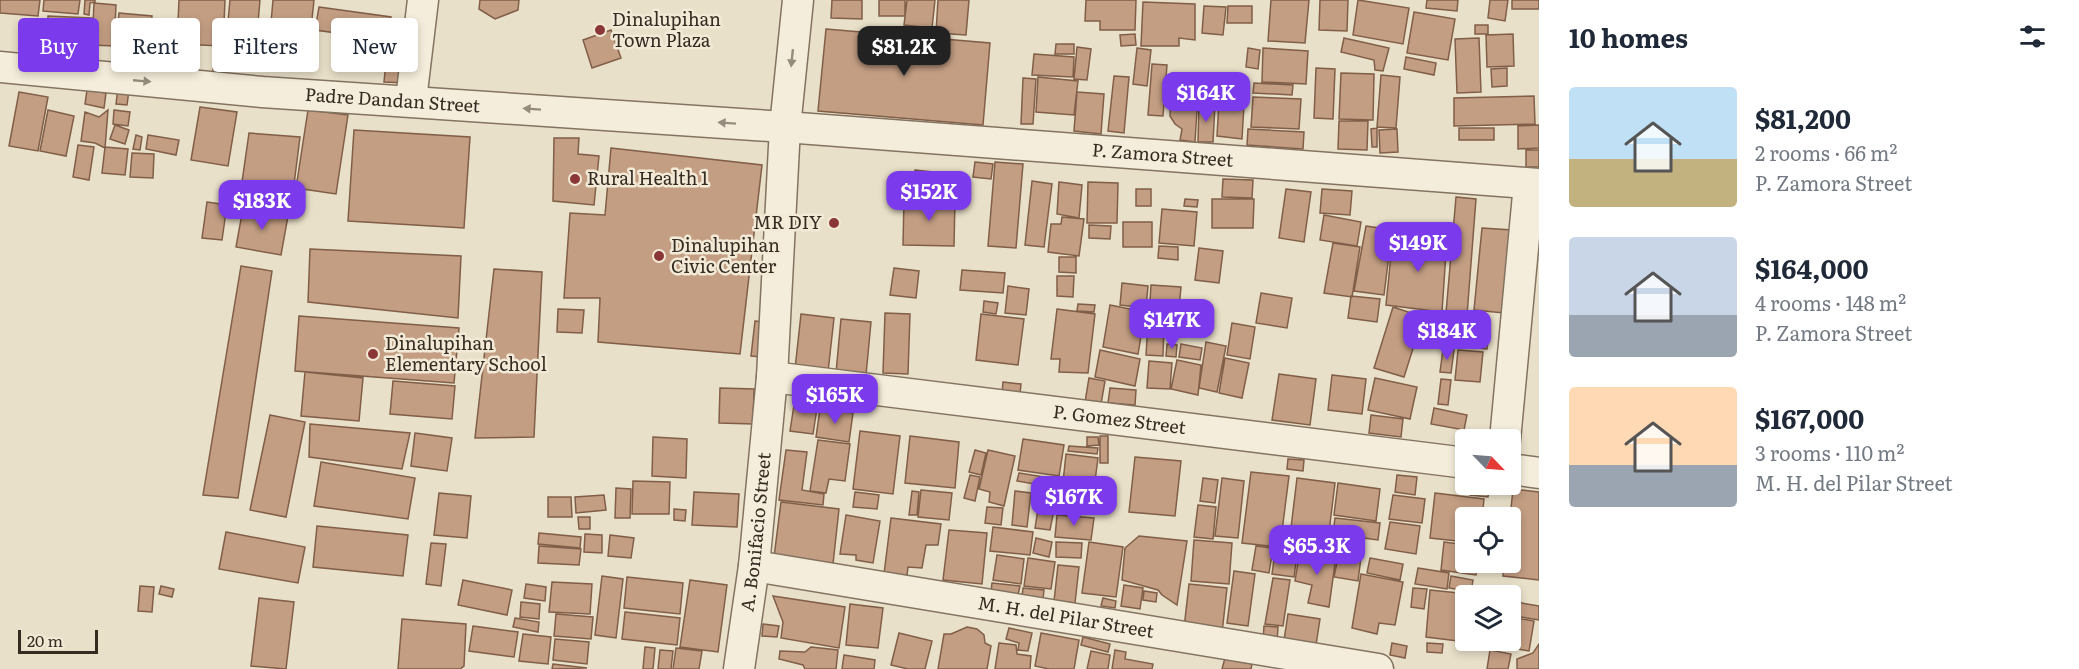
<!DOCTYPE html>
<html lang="en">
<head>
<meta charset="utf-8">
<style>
	body { margin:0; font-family:Literata,serif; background:#f6f6f7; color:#1f2937; height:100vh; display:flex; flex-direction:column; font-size:22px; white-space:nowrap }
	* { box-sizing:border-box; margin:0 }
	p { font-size:20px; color:#747a83 }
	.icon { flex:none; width:33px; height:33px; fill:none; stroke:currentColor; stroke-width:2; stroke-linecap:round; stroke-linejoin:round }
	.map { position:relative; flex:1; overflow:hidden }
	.side { display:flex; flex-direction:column; background:#fff; width:540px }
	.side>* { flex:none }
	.top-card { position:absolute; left:18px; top:18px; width:570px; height:54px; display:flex; gap:12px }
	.needle { width:39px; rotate:115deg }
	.controls { position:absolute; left:1455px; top:429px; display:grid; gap:12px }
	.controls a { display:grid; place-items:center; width:66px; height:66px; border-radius:6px; background:#fff; box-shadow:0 3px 9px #0003; font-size:30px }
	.scale { position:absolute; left:18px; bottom:15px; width:80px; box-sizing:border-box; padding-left:6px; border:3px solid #362b21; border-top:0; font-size:16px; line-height:21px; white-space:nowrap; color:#362b21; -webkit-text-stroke:4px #f2ead7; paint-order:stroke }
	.price { position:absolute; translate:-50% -51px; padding:0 14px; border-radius:12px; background:#7c3aed; color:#fff; font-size:20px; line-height:39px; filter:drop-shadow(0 2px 3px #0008) }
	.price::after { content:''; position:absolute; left:50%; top:36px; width:18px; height:14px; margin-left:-9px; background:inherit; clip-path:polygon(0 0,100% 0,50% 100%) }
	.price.on { background:#222; color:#fff }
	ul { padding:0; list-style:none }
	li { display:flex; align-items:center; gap:18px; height:150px; padding:0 30px }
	li span { display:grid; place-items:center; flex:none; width:168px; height:120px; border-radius:6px; color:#555 }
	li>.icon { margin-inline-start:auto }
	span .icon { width:72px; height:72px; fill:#fffc; stroke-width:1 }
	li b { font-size:26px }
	h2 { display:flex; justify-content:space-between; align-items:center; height:72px; padding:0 30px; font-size:26px }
	.tag { padding:0 21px; border-radius:6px; background:#fff; box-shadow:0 3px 9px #0003; font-size:21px; line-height:54px }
	.tag.on { background:#7c3aed; color:#fff }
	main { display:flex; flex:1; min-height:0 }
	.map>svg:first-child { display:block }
</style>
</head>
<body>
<main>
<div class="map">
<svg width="1539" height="669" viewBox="0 0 1539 669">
	<rect width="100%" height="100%" fill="#e9e0c9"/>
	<path fill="#c39e83" stroke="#805e48" stroke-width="1.5" d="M0,0H40L38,16L0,13Z
		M44,0H80L78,14L43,11Z
		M85,0H95V2L90,3L89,15L84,14Z
		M179,0H225L223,46L177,44Z
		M230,0H260L257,34L227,32Z
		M273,0H314L310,38L270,34Z
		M480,0H519L518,10L495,19L479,9Z
		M832,0H862V19L831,18Z
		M879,0H905V16H879Z
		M907,0H935L932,28L904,25Z
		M938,0H969L966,35L936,33Z
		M1086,0H1136L1135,30H1100V21H1085Z
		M1271,0H1309L1305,43L1268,41Z
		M1320,0H1348L1347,31L1319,30Z
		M1358,0L1409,8L1403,44L1353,35Z
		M1427,0H1458L1457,11L1426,8Z
		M1490,0H1508L1505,21L1488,18Z
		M1512,0H1539V9H1512Z
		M1143,2L1195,4V40L1179,38V46H1141Z
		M94,3L116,5L114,46L92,45Z
		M1204,6L1226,7L1223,35L1202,33Z
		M1228,6H1252V23H1227Z
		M319,7L391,17L388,40L315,30Z
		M1414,12L1455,19L1448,60L1407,53Z
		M119,13L152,16L148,53L115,51Z
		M48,16L92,18L91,46L47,45Z
		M1475,25H1488V34H1475Z
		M826,29L990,43L983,125L818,111Z
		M611,30L621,58L592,68L583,40Z
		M1135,34L1136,45L1121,46L1120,35Z
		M1513,34L1514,66L1487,67L1486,35Z
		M272,36L306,39L305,68L270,66Z
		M339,38L374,40L372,68L337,65Z
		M1344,38L1389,48L1383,71L1375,70L1374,60L1341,52Z
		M1479,38L1481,92L1457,93L1455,39Z
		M1056,44H1074V54H1055Z
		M1077,47L1091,49L1087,80L1074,79Z
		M213,48H227V71H213Z
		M1137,48L1151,50L1147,86L1133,84Z
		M1248,48L1260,50L1258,69L1246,67Z
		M1263,48L1308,51L1306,84L1262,82Z
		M1034,54L1074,57L1073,77L1032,75Z
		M1406,57L1436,63L1434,75L1404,69Z
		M386,62H408L407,83L384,82Z
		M1152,64L1167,65L1163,116L1148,115Z
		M1316,68L1335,69L1333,119L1314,118Z
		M1507,68V86L1492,87L1491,69Z
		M1172,73H1187L1199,78L1195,142L1180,140L1182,129L1175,124L1170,116Z
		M1341,73L1374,74L1373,120L1339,119Z
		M1381,75L1400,77L1396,128L1377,127Z
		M1114,76L1129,77L1124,133L1108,131Z
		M1038,77L1078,81L1074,115L1036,112Z
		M1023,78L1036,79L1033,124H1021Z
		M1254,83L1293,85L1292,95L1253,93Z
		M118,88L129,90L127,105L116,104Z
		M1201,89L1229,90L1228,100H1201Z
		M87,90L106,93L104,108L85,104Z
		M19,92L48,97L38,151L9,146Z
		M1077,92L1104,94L1101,134L1074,131Z
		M1534,96L1535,124L1454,126V98Z
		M1253,97L1301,99L1299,129L1251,127Z
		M1219,102L1244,104L1242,139L1217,136Z
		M1199,103L1215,104L1213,142H1198Z
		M200,107L237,112L228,166L191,160Z
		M48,110L74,116L66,156L40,151Z
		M108,110L105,148L95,143L81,141L85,112L99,117Z
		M114,110L130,112L128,126L113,124Z
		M308,110L348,115L336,194L296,188Z
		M1339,121H1368L1367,150L1338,149Z
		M115,125L129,130L125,144L110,139Z
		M1539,125V148L1518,149V126Z
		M1377,128V147H1372L1371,129Z
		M1459,128H1494V140H1459Z
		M1248,129L1304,132L1303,149L1247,145Z
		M1397,129L1398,152L1380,153L1379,130Z
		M354,130L470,137L464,228L348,221Z
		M249,133L300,137L291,208L239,203Z
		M136,135L142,137L140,150L133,149Z
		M148,135L179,140L176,155L146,149Z
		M554,138H579L578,154L599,156L594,205L553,201Z
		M78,145L94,147L89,180L73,177Z
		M105,147L128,149L125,175L102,173Z
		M611,148L762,165L740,354L598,342L600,298H564L570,213L605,215Z
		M1526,150H1539V167H1526Z
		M132,153L154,154L153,178L130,177Z
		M975,162L993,164L991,179L973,177Z
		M995,162L1023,164L1016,248L988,246Z
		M915,170L960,175L957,198L913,194Z
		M1223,179L1253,180L1252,198L1222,197Z
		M1032,181L1052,184L1044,247L1025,245Z
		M1059,182L1082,185L1079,218L1057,214Z
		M1088,182L1118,183L1117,223H1087Z
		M1136,189H1151V206H1136Z
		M1286,189L1311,192L1304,242L1279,238Z
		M1322,189L1352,191L1350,215L1320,213Z
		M1456,197L1476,199L1467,315L1446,313Z
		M904,199L955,200L954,246L903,245Z
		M1185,199L1198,200L1197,207L1184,206Z
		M1212,199H1254L1253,228H1212Z
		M207,202L227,205L222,240L202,238Z
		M243,208L288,216L281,255L236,247Z
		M1162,209L1197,212L1194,246L1159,243Z
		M1324,215L1361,222L1357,246L1320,240Z
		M1062,217L1084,219L1079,256L1048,252L1051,224H1061Z
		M1123,222H1152V247H1123Z
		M1089,225L1111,226L1110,239L1089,238Z
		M1366,226L1392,230L1384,295L1354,291Z
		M1482,228L1512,230L1504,313L1474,310Z
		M1401,234L1447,237L1442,312L1386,305L1392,245H1400Z
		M1333,243L1360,247L1352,297L1324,293Z
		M1159,246L1178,247V260L1158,258Z
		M1199,248L1223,251L1219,283L1195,280Z
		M310,249L461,256L458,318L308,302Z
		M1059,257H1076V273L1059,272Z
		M241,266L272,271L238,498L203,495Z
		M894,268L919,271L916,298L890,295Z
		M494,269L542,272L534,437L475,438Z
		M962,270L1005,273L1003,293L960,290Z
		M1057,276H1074L1073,297L1057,296Z
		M1122,283L1148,286L1146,308L1120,305Z
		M1151,285L1181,287L1178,318L1149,316Z
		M1008,286L1029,289L1026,315L1005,313Z
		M1261,293L1292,298L1287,328L1256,323Z
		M1351,296L1380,299L1377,322L1348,318Z
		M984,301L998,303L996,314L983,312Z
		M1078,304L1095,305L1094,312L1077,311Z
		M1110,305L1145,312L1138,354L1103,347Z
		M1393,307L1423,317L1404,377L1374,368Z
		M558,309L584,310L582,333L557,332Z
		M1057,309L1095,314L1088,373L1059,372L1060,359H1051Z
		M885,313L910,314L908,374L883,373Z
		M801,314L834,318L828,372L795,369Z
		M981,314L1024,319L1018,365L976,360Z
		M299,316L459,328L454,383L295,371Z
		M841,319L871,322L866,375L836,373Z
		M1459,320L1490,324L1487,349L1456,346Z
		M755,321L765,322L761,357L751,356Z
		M1148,323L1164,324L1163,356L1146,355Z
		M1232,323L1255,327L1250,359L1227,355Z
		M1425,325L1435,328L1428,348L1418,345Z
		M1206,342L1226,346L1217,392L1199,388Z
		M1167,344L1177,345L1176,357L1166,356Z
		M1181,344L1202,348L1200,360L1179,357Z
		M1443,349L1454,350L1451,373L1440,372Z
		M1100,350L1140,359L1135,386L1095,377Z
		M1458,350L1483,352L1480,382L1455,380Z
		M1225,358L1249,363L1242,398L1219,393Z
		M1177,360L1201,365L1198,395L1171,389Z
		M1149,361L1172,363L1170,389L1147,388Z
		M305,372L363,378L359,421L301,416Z
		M1279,374L1316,379L1310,425L1272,420Z
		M1332,375L1366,379L1362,414L1328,410Z
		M1089,378L1105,381L1101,404L1085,402Z
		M1375,378L1417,387L1410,419L1368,410Z
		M1441,379L1451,380L1448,405L1438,404Z
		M393,381L455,386L452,419L390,414Z
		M1003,382L1021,384L1020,394L1002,393Z
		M720,388L754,389L753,424L719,423Z
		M1110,388L1136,390L1135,405L1108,403Z
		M794,405L817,408L813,434L790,431Z
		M1434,408L1467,415L1464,430L1431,424Z
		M820,409L853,413L849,442L816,437Z
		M270,415L305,422L286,517L250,510Z
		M1371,415L1403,419L1401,437L1369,433Z
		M310,424L410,433L402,469L309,457Z
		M860,431L900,436L893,494L853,489Z
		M415,433L452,438L447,471L411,466Z
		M910,436L959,442L955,488L905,483Z
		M1100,436H1108V463H1100Z
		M653,437L687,439L686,478L652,476Z
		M1087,437H1098L1099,445L1087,446Z
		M1023,439L1064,445L1059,476L1018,470Z
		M818,440L850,444L845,481L829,479L826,493L810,491Z
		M1069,446L1098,448L1097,454L1068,451Z
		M786,450L807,452L802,490L824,494L823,505L779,500Z
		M975,450L986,453L981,475L969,472Z
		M988,450L1015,456L1004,506L989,502L990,492L979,489Z
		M1066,454L1098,458L1092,504L1061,501Z
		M1135,457L1181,461L1175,516L1129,512Z
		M1288,459L1304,460L1303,471L1287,469Z
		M321,462L415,478L408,519L314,506Z
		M1251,472L1289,476L1280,547L1242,543Z
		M1019,473L1051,478L1048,496L1038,494L1040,485L1017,481Z
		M970,475L980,477L975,501L964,498Z
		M1397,475L1417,477L1415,495L1395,492Z
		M1203,478L1218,480L1215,503L1200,501Z
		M1222,478L1244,481L1238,538L1215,536Z
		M1297,478L1335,483L1329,532L1291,528Z
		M633,481L670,482L669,514H632Z
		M1338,483L1380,489L1376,521L1334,515Z
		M1471,484H1490L1488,497L1470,495Z
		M616,488L631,489L630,518H615Z
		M1513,489L1539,492V580L1503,576L1504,562H1510V518Z
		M921,490L952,493L949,520L918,517Z
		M912,491L919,492L917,515H909Z
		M1015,491L1031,493L1027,527L1012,525Z
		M694,492L739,494L737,527L692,525Z
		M855,492L879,495L877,509L853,507Z
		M439,493L471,496L467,538L434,535Z
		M1435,493L1484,499L1482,518H1466V542L1430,538Z
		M604,495L606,510L576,513L575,497Z
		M1393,495L1425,499L1422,523L1389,519Z
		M548,497H571L572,517H548Z
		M1040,497L1056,499L1050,530L1035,528Z
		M781,502L839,509L833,564L774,557Z
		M1198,505L1216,507L1213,539L1194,537Z
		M987,507L1003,508L1001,525L985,523Z
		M674,509L686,510L685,521L674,520Z
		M846,515L880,521L873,563L856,560V555L840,554Z
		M1057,515L1094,518L1091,540L1055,537Z
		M578,517H590V529H579Z
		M891,518L941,524L938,545H926L922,568L908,567L907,575L884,574Z
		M1335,518L1380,523L1378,540L1333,534Z
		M1390,522L1420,526L1416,554L1385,549Z
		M317,526L408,535L403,576L313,567Z
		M993,527L1033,532L1030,555L990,551Z
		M949,530L987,533L982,584L943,580Z
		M226,532L305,547L298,583L219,569Z
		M539,533L581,537L580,548L538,544Z
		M585,534L602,535V553L584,552Z
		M610,535L634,538L631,558L608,556Z
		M1139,536L1187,541L1177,605L1162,595L1158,590L1122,580L1125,548Z
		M1036,538L1052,542L1049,557L1033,553Z
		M1194,540L1232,543L1229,584L1191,581Z
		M1056,542L1082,543L1081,558L1056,557Z
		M1089,542L1123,547L1116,597L1082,593Z
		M1444,542L1466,545V562H1478L1476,575L1441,570Z
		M431,543L446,544L441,586L426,584Z
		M539,546L581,549L579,565L538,563Z
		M1256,546L1273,548L1269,573L1252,570Z
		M1300,550L1336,556L1329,607L1308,603L1312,585L1295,581Z
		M1275,552L1297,555L1294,577L1272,574Z
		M1339,553L1361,557L1358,581L1334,577Z
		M997,555L1024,559L1021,584L993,580Z
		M1028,558L1055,562L1051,589L1024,586Z
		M1370,558L1403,564L1400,580L1367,573Z
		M1058,565L1079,567L1075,603L1054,601Z
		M1418,568L1449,573L1447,589L1415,584Z
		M1234,571L1255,574L1248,626L1227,623Z
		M1361,574L1403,582L1395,625L1379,623L1377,634L1352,628Z
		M602,576L623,579L616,638L595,635Z
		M1451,576L1473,580L1471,592L1449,588Z
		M627,577L683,583L680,614L624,608Z
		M1273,578L1290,580L1283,626L1265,624Z
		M463,580L512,590L507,615L458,605Z
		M690,580L727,585L718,652L680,647Z
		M552,582L592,584L590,614L549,612Z
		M992,583L1020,586L1018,595L991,591Z
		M526,584L546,587L545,601L524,598Z
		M1189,584L1227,588L1222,633L1184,628Z
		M1124,585L1143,588L1140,609L1121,606Z
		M140,586L154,587L152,612L138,611Z
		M161,586L174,589L172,597L159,594Z
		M1023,588L1044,590L1043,599L1022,597Z
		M1413,588L1427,589L1424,609L1411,607Z
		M1430,590L1469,594L1466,596V642L1426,637Z
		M1144,591L1157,593L1156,602L1143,600Z
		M773,596L845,607L839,648L781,638L783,622Z
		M259,598L294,602L286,669L251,666Z
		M1103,598L1116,601L1115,608L1101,606Z
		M1510,601L1539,606V620L1510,615Z
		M521,602L540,604L539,619L520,617Z
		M850,604L883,608L878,648L846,645Z
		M625,612L680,618L677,645L622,639Z
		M556,614L593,617L591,639L554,636Z
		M1288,614L1320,619L1316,645L1284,640Z
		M1510,617L1534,621L1529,651L1500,646L1501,640H1510Z
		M515,618L539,622L538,632L513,627Z
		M402,619L466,624L464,666L460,669H398Z
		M763,624L779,626L777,637L762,636Z
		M473,626L518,632L514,657L469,651Z
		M1264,626L1278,627L1277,641L1263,640Z
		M967,627L977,629L984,635L985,643L991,646L987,669H938L944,634H951Z
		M1009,628L1032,633L1028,651L1018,650L1019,643L1006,639Z
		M899,633L932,641L925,669H908L891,665Z
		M1041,633L1079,640L1074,669H1049L1035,666Z
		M523,634L551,637L548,664L519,661Z
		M1083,637L1110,644L1108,652L1081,645Z
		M555,639L589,642L587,664L553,660Z
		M999,643L1016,645L1017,654L1031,656L1030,669H995Z
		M1392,643L1407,646L1405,658L1390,655Z
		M1427,643L1443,644L1442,653L1427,652Z
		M1539,644V669H1517V659L1533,653Z
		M645,647L655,648L653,669H643Z
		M811,647L838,650L836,669H805L803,665L779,659L780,651L805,652Z
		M676,648L702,651L699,669H673Z
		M660,650L673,651L671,669H658Z
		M1115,650L1126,652L1125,659L1153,664L1152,669H1112Z
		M1490,650L1511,654L1508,669H1487Z
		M1091,651L1110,655L1108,669H1087Z
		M844,655L875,660L874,669H842Z
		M1225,658L1252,664L1251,669H1222Z
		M553,664L587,668L552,669Z"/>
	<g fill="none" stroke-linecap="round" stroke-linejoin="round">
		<defs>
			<g id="minor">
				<path id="s1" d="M0,67L262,92L785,127L1539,184"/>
				<path d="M411,100L423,0"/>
				<path id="s2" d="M772,377L1466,463"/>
				<path d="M1505,440L1529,184"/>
				<path d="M1510,469L1539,473"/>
				<path id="s3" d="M754,566L1378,669"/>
				<path id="s4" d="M739,669L754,566L772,377L785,127L798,0"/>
			</g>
		</defs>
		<use href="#minor" stroke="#837360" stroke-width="33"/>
		<use href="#minor" stroke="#f5eddb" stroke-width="30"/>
	</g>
	<defs><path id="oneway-solid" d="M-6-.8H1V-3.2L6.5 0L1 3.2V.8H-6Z" transform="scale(1.5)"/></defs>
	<g fill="#968c7e">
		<use href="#oneway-solid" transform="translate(792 58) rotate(96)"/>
		<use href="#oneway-solid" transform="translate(142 81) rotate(5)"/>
		<use href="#oneway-solid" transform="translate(532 109) rotate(-176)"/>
		<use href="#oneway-solid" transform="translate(727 123) rotate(-176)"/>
	</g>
	<g fill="#8b3737" stroke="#f2ead7" stroke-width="2">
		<circle cx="600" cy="30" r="6"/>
		<circle cx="575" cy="179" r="6"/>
		<circle cx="834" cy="223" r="6"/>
		<circle cx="659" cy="256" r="6"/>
		<circle cx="373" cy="354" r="6"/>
	</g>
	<g text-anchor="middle" stroke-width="5" stroke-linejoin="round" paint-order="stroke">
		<g font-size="18" fill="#362b21" stroke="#f2ead7" text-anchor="start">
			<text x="612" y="26">Dinalupihan<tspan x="612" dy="21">Town Plaza</tspan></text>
			<text x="587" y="185">Rural Health 1</text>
			<text x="822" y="229" text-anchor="end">MR DIY</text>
			<text x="671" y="252">Dinalupihan<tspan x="671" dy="21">Civic Center</tspan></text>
			<text x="385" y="350">Dinalupihan<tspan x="385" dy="21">Elementary School</tspan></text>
		</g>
		<g font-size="18" fill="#362b21" stroke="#f2ead7">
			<text dy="6" stroke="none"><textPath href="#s1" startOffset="394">Padre Dandan Street</textPath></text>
			<text dy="6" stroke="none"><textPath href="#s1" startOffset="1166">P. Zamora Street</textPath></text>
			<text dy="6" stroke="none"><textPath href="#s2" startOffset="350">P. Gomez Street</textPath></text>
			<text dy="6" stroke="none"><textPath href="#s4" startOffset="138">A. Bonifacio Street</textPath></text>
			<text dy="6" stroke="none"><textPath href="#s3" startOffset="316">M. H. del Pilar Street</textPath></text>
		</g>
	</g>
</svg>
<div class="controls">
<a><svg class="needle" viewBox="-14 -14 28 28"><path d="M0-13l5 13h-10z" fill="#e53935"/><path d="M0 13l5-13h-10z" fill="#747a83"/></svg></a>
<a><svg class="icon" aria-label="locate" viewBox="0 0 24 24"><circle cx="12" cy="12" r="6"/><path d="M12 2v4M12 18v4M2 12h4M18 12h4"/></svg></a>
<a><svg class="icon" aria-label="layers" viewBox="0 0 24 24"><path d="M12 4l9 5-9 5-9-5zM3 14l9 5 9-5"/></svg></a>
</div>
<div class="scale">20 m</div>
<b class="price on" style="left:904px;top:77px">$81.2K</b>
<b class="price" style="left:1206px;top:123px">$164K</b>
<b class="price" style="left:929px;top:222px">$152K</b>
<b class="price" style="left:262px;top:231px">$183K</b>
<b class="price" style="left:1418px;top:273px">$149K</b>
<b class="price" style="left:1172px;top:350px">$147K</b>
<b class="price" style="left:1447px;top:361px">$184K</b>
<b class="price" style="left:835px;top:425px">$165K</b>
<b class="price" style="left:1074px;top:527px">$167K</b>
<b class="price" style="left:1317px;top:576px">$65.3K</b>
<div class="top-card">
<a class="tag on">Buy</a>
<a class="tag">Rent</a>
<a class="tag">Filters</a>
<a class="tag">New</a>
</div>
</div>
<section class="side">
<h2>10 homes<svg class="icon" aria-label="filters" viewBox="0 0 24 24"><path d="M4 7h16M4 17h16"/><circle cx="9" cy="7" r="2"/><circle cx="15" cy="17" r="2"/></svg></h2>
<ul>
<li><span style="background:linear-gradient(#bfe0f5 60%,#c2b280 0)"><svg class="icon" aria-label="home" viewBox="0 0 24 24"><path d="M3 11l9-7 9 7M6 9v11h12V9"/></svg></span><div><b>$81,200</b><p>2 rooms · 66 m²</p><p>P. Zamora Street</p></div></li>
<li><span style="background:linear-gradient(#c9d6e8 65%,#9aa5b1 0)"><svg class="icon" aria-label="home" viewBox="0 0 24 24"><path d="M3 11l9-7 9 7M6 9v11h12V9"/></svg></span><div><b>$164,000</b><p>4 rooms · 148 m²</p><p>P. Zamora Street</p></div></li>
<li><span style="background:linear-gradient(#ffd9b3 65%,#9aa5b1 0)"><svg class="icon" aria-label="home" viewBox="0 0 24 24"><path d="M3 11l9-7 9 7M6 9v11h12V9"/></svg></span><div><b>$167,000</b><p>3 rooms · 110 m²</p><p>M. H. del Pilar Street</p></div></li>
</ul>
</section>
</main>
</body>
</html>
